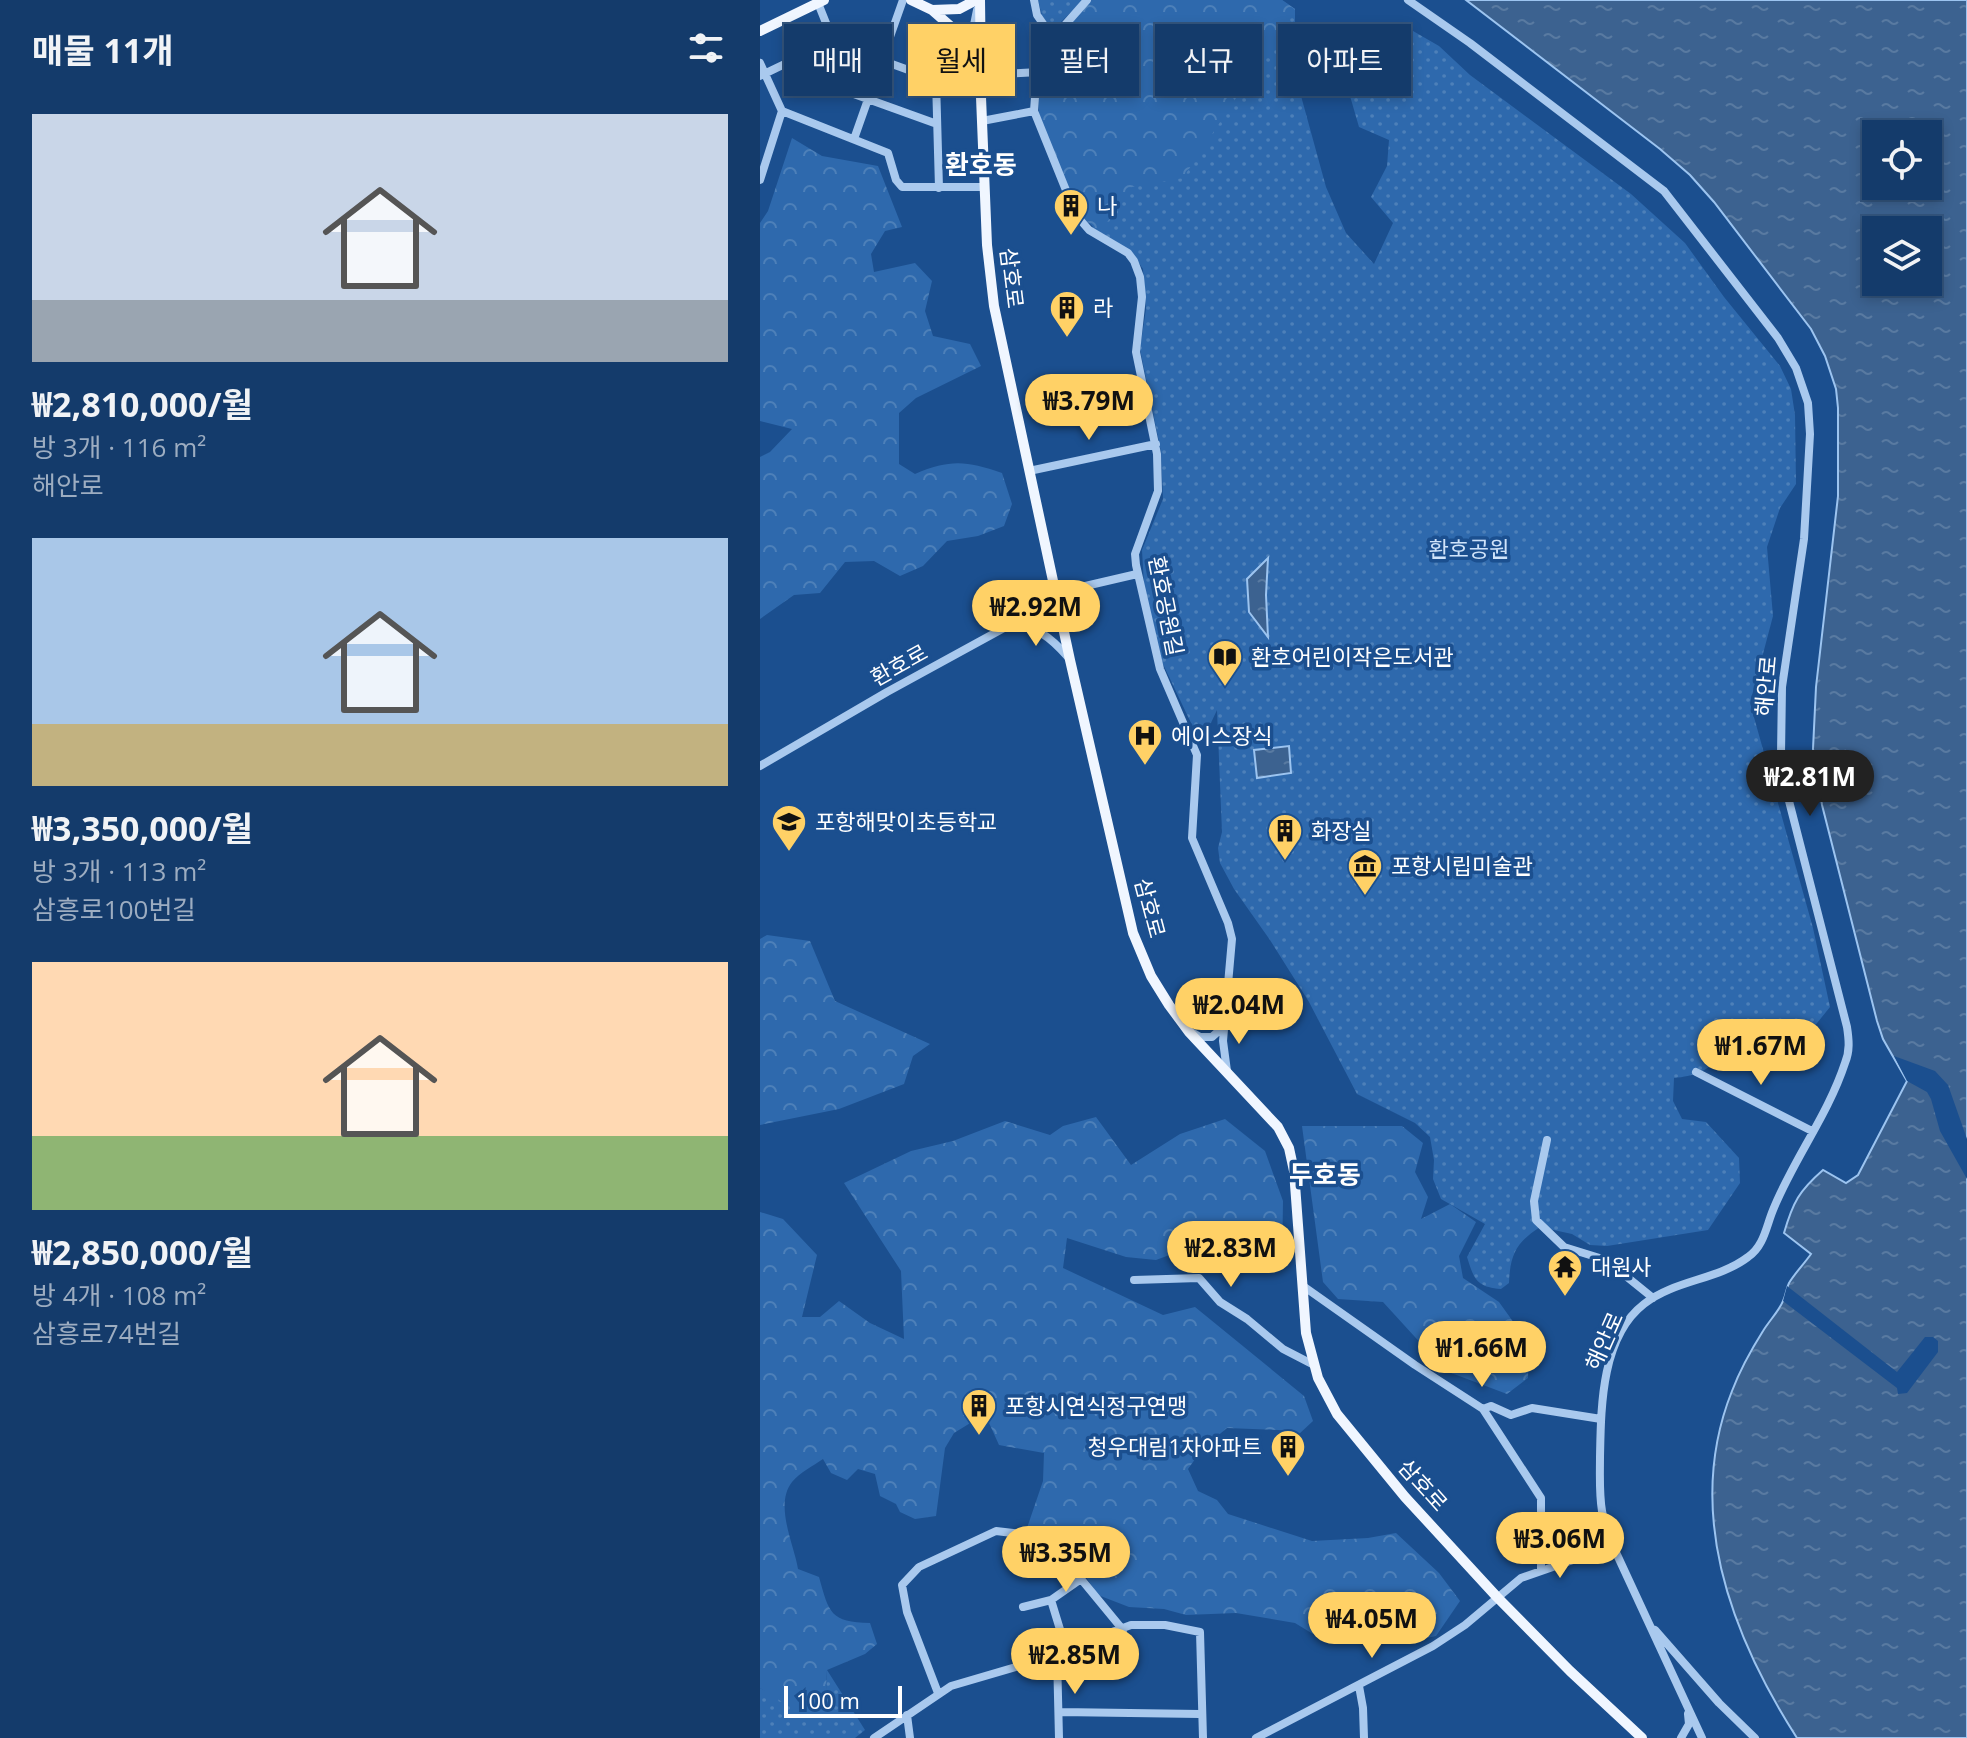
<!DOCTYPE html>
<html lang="ko">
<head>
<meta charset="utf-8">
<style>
	body { margin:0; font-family:"Open Sans","Noto Sans KR",sans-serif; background:#214673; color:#f1f3f6; height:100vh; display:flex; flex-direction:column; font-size:30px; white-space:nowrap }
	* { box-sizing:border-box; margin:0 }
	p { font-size:26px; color:#9dadc1 }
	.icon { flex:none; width:44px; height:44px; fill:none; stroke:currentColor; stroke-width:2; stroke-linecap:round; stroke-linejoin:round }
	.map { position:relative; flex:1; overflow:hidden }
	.details { display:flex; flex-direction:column; background:#143b6b; width:760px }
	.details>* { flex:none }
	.guide { position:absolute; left:24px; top:24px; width:760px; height:72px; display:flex; gap:16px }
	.tools { position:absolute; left:1102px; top:120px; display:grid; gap:16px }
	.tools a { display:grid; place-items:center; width:80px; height:80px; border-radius:0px; background:#143b6b; box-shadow:0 4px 12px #0003,0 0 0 2px #33557e; font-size:40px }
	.scale { position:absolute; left:24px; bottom:20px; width:118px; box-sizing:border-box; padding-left:8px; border:4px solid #fff; border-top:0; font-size:22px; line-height:28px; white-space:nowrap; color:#fff; -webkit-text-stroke:6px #1b4f8f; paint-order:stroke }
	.price { position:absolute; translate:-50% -68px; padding:0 18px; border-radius:28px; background:#ffd166; color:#111; font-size:26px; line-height:52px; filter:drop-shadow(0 2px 4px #0008) }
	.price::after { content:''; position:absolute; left:50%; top:48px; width:24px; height:18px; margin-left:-12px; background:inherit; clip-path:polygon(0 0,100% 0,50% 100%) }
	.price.on { background:#222; color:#fff }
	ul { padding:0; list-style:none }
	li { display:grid; align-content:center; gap:16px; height:424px; padding:0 32px }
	li span { display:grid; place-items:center; height:248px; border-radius:0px; color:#555 }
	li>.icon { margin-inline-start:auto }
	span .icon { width:144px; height:144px; fill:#fffc; stroke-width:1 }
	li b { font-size:34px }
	h2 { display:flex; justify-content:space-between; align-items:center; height:96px; padding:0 32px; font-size:34px }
	.chip { padding:0 28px; border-radius:0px; background:#143b6b; box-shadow:0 4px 12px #0003,0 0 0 2px #33557e; font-size:28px; line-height:72px }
	.chip.on { background:#ffd166; color:#111 }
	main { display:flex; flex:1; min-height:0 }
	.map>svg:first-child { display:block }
</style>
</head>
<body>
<main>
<section class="details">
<h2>매물 11개<svg class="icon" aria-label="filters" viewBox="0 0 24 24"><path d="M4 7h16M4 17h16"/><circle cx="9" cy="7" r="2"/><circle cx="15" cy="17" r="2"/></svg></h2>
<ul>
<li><span style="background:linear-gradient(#c9d6e8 75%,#9aa5b1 0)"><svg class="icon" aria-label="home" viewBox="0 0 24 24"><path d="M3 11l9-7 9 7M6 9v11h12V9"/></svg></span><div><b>₩2,810,000/월</b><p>방 3개 · 116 m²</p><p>해안로</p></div></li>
<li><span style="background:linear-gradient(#a9c7e8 75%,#c2b280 0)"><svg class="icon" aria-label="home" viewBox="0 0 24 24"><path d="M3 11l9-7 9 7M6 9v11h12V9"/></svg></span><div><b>₩3,350,000/월</b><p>방 3개 · 113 m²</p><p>삼흥로100번길</p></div></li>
<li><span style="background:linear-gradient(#ffd9b3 70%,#8fb573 0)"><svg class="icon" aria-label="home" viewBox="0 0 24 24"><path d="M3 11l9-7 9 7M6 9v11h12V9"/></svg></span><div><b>₩2,850,000/월</b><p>방 4개 · 108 m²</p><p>삼흥로74번길</p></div></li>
</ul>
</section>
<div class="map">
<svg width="1207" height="1738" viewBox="0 0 1207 1738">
	<defs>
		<pattern id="green-dots" width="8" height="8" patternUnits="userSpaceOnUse" patternTransform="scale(2)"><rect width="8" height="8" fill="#2e69ad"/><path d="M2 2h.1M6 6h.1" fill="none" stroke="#4d80b9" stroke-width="1.8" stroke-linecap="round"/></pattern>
		<pattern id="forest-crowns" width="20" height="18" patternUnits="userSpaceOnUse" patternTransform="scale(2)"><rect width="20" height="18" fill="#2e69ad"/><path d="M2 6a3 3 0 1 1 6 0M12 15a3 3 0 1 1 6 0" fill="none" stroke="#4d80b9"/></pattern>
		<pattern id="water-ripples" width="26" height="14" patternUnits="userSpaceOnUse" patternTransform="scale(2)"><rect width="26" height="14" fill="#3c6290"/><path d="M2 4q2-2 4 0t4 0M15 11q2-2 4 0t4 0" fill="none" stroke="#597aa1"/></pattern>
	</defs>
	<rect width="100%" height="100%" fill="#1b4f8f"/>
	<path fill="url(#green-dots)" d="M278,0H321L322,1L293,30L282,16Z
		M332,0H522L535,9V74L566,187L586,233L614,264L633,223L611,197L627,166L629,140L599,127L588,89L602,44L611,29L630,32L653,31L679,46L710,75L871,194L925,243L964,297L1020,366L1031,389L1035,415L1036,484L1020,508L1007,547L1013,616L990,703L1053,928L1070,1007L1020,1069L991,1066L961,1057C946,1072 934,1076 914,1078L913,1101L922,1119L946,1122L979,1158L980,1183L948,1230L847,1246L830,1245L812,1234L780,1227C757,1242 750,1254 749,1283L741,1289C716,1287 714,1279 707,1257L725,1224L681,1199L673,1179L674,1160L670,1137L655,1123L597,1094L549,1002L510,940L474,889L460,863L458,848L462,832L457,710L441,744L402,662L384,585L382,550L403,499L401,452L380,349L386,309L383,269L371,251L333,228L291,51Z
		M67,1670L105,1730L95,1738H0V1688L8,1692L66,1690Z"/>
	<path fill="url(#forest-crowns)" d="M332,0H522L535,9L423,178L372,187L340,232L319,215L279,114C274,64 301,34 332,0Z
		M32,138L62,156L118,166L142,227L125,231L111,254L114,272L155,263L172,281L165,311L173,336L210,344L221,366L156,398L139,413V464L155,474C191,459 206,461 242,473L252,504L244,526L218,536L187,541L163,566L140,576L114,561L85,562L60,593L34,595L0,619V457L10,452L32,429L0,421V223L8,211Z
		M7,935L50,941L75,1001L170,1044L153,1056L144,1084L79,1109L0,1125V939Z
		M336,1117L371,1165L420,1134L465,1119L505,1151L523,1201L522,1261L463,1235L396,1260L366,1257L307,1238L303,1268L403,1315L435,1307L544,1396L553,1421L539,1434L519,1430L467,1428L443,1448L428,1469L438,1491L457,1500L468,1514L552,1541L608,1538L636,1533L679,1573L700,1601L676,1636L648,1642L605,1629L553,1634L535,1623L476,1613L426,1615L404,1609L369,1607L338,1595L317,1564L267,1528L283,1481L284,1453L239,1445L225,1414L194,1433L185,1448L176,1516L155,1519L140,1512L136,1504L120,1496L115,1474L98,1469L87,1480L71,1473L63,1459C53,1466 40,1472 32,1482C14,1505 34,1544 38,1569L59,1577C69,1613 70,1622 110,1623L117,1644L105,1654L67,1670L66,1690L58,1709L27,1705L0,1688V1212L23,1219L57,1255L42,1317H60L79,1301L110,1323L144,1339L141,1271L84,1183L151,1151L193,1141L245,1121L290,1135L303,1126Z
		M542,1126H642L663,1143L655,1172L668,1197L661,1219L690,1204L716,1222L699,1256L703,1278L739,1302L769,1344L768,1378L747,1394L686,1371L623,1302L578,1299L563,1282Z"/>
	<path fill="url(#water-ripples)" stroke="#9cc4f0" stroke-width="2" fill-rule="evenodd" d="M706,0H1207V1738H1037C971,1635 924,1511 972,1391C980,1370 991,1350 1003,1331C1009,1321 1019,1311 1023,1301C1026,1295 1026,1289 1029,1283C1035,1273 1044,1264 1051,1254L1024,1233C1033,1202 1039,1191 1063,1170L1086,1183L1098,1175L1147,1081L1123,1039L1117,1021L1062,805L1053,749L1056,687L1078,496V408L1076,389L1065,356L1051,329L954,202L930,175L900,149ZM1116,134H1168V186H1116ZM1116,230H1168V282H1116Z
		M508,558L506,595L508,637L489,612L487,579Z
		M529,746L531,773L497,778L494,750Z"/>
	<path fill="#1b4f8f" d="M1134,1056L1175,1071L1188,1085L1207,1139V1179L1180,1131L1171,1099L1167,1092L1147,1081Z
		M1027,1286L1137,1372L1165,1337H1173L1178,1341V1352L1147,1393L1138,1394L1137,1388L1023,1301Z"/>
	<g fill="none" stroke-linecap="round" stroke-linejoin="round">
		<path stroke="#a9c9ee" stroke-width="8" d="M274,0L277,15L293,38
			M327,0L289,43L276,83L274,111L316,215L329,230L368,253L374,261L380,277L382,297L376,352L397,454L398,491L375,554L376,565L400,669L437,755L432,838L468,923L472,939L463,1041L467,1071
			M648,0L710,43L904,191L1018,338L1036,368L1048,403L1050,434L1044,539L1022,687L1021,754L1029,801L1087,1027C1089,1040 1090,1051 1085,1063C1068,1115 1033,1160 1013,1210C1006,1227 1004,1246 988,1257C958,1280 914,1280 884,1304C841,1337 841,1408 840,1457C840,1475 839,1493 842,1511C844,1523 849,1534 853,1546L942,1738
			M58,3L74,43
			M209,49L217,10
			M45,55L57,77L66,84L177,124
			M0,63L22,111L128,153L136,180L142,187H225
			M221,75L279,72
			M0,76L64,45L74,43L176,80L179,188
			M176,80L216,68
			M222,121L274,111
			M94,139L143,0
			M0,180L22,111
			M269,471L396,444
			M249,627C276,624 291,638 308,657
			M0,766L127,692L244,628L304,591L377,574
			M433,1033L440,1037H452L462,1028
			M936,1072L1052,1131
			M787,1140L774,1201L776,1220L804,1247L846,1260L893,1298
			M374,1280L439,1278L460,1302L487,1319L523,1349L552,1364
			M543,1286L655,1365L723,1409L781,1498V1569
			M723,1409L731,1406L751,1415L772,1408L841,1419
			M291,1600L321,1579
			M263,1607L291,1600L306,1649
			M895,1630L959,1703L995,1738
			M297,1655L299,1738
			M599,1686L603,1708L604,1738
			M178,1693L147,1612L142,1585L159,1567L236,1531L261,1534L321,1579L363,1630
			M300,1712L440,1714
			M147,1715L150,1738
			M114,1738L191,1686L297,1655L306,1649L371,1625H405L440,1632L443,1738
			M496,1738L673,1646L705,1625L761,1578L853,1546
			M921,1738L929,1724L928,1714"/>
		<path stroke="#f0f6ff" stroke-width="10" d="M151,0L172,10L196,31L209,49L216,68L221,97L227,245L234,306L310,660L373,933L391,976L409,1005L429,1032L518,1127L529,1148L534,1171L546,1333L558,1378L577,1414L645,1497L737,1597L810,1671L882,1738
			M220,0L221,75
			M172,10L199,9L216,0
			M0,31L64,0"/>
	</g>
	<defs>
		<symbol id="building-pin" viewBox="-11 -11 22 30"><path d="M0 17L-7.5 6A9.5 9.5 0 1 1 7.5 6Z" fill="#ffd166" stroke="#1b4f8f"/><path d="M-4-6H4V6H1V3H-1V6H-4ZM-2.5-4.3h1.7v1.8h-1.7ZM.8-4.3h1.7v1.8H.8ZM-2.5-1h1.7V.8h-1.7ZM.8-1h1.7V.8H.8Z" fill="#111"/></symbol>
		<symbol id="library-pin" viewBox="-11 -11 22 30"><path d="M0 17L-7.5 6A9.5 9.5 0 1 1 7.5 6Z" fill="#ffd166" stroke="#1b4f8f"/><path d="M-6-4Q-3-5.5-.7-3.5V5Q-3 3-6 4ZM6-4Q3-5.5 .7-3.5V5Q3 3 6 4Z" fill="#111"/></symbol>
		<symbol id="hospital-pin" viewBox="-11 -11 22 30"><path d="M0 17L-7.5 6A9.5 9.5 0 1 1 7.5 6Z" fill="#ffd166" stroke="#1b4f8f"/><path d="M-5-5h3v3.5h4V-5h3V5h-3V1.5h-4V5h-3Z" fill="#111"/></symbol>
		<symbol id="school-pin" viewBox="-11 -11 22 30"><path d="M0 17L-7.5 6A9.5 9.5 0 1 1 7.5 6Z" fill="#ffd166" stroke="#1b4f8f"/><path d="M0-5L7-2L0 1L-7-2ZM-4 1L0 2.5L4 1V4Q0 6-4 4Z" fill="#111"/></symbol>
		<symbol id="museum-pin" viewBox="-11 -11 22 30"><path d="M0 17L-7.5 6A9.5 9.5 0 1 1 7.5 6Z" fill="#ffd166" stroke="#1b4f8f"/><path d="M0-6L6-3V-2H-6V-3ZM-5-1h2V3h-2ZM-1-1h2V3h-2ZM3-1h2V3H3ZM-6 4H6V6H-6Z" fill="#111"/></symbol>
		<symbol id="temple-pin" viewBox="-11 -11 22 30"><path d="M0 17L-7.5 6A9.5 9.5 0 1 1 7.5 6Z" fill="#ffd166" stroke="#1b4f8f"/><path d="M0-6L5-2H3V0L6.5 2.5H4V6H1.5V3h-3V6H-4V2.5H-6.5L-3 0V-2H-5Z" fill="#111"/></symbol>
	</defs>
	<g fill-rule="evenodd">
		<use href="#building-pin" x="291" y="186" width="40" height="54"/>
		<use href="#building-pin" x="287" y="288" width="40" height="54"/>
		<use href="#library-pin" x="445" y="637" width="40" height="54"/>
		<use href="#hospital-pin" x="365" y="716" width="40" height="54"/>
		<use href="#school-pin" x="9" y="802" width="40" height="54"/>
		<use href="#building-pin" x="505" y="811" width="40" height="54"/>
		<use href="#museum-pin" x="585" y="846" width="40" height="54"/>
		<use href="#temple-pin" x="785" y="1247" width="40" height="54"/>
		<use href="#building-pin" x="199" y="1386" width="40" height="54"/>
		<use href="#building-pin" x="508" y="1427" width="40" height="54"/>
	</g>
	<g text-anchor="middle" stroke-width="7" stroke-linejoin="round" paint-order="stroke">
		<g font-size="22" fill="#fff" stroke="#1b4f8f" text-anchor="start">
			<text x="337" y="214">나</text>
			<text x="333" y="316">라</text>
			<text x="491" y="665">환호어린이작은도서관</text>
			<text x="411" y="744">에이스장식</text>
			<text x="55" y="830">포항해맞이초등학교</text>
			<text x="551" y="839">화장실</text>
			<text x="631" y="874">포항시립미술관</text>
			<text x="831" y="1275">대원사</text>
			<text x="245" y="1414">포항시연식정구연맹</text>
			<text x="502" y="1455" text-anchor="end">청우대림1차아파트</text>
		</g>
		<g font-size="22" fill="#fff" stroke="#1b4f8f">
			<text transform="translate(252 278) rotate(83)" y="8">삼호로</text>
			<text transform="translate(406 606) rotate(79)" y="8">환호공원길</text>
			<text transform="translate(139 665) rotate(-29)" y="8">환호로</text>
			<text transform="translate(1006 686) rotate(-85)" y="8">해안로</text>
			<text transform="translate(390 908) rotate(75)" y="8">삼호로</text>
			<text transform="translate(844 1341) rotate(-66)" y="8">해안로</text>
			<text transform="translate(663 1485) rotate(48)" y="8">삼호로</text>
		</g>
		<g font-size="22" fill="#cfe3fa" stroke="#1b4f8f">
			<text x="709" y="557">환호공원</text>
		</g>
		<g font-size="26" font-weight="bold" fill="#fff" stroke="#1b4f8f">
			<text x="221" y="174">환호동</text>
			<text x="565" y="1184">두호동</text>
		</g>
	</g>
</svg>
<div class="tools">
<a><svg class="icon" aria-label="locate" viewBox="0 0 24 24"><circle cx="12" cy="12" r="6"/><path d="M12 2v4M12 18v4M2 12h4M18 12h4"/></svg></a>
<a><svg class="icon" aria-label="layers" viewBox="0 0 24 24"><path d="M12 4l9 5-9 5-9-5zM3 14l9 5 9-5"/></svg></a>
</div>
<div class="scale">100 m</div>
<b class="price" style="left:329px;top:442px">₩3.79M</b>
<b class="price" style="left:276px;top:648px">₩2.92M</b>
<b class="price on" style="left:1050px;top:818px">₩2.81M</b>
<b class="price" style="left:479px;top:1046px">₩2.04M</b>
<b class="price" style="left:1001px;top:1087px">₩1.67M</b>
<b class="price" style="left:471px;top:1289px">₩2.83M</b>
<b class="price" style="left:722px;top:1389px">₩1.66M</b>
<b class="price" style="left:800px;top:1580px">₩3.06M</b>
<b class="price" style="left:306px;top:1594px">₩3.35M</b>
<b class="price" style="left:612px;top:1660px">₩4.05M</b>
<b class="price" style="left:315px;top:1696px">₩2.85M</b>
<div class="guide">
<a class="chip">매매</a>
<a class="chip on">월세</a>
<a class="chip">필터</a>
<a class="chip">신규</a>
<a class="chip">아파트</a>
</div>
</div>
</main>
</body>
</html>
